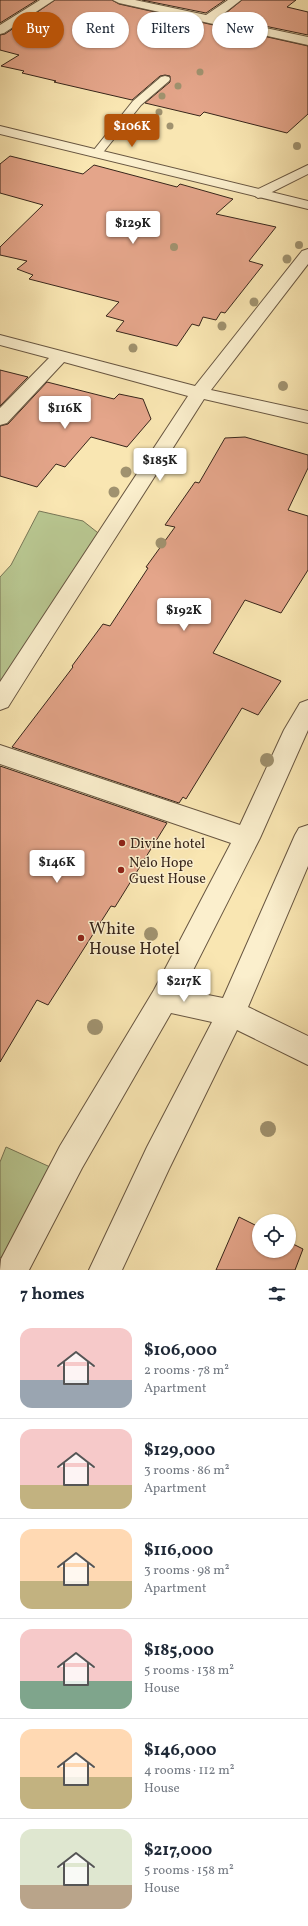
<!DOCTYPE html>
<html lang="en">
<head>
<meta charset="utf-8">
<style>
	body { margin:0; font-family:Vollkorn,serif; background:#f6f6f7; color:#1f2937; height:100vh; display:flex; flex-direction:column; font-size:15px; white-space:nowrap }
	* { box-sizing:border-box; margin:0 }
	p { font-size:13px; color:#747a83 }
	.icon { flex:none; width:22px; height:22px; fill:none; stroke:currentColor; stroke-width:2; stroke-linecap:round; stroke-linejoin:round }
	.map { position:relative; height:1270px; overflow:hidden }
	.side { display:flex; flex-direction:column; background:#fff; flex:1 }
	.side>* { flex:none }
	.hud { position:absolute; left:12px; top:12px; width:284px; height:36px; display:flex; gap:8px }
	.tools { position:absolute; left:252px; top:1214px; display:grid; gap:8px }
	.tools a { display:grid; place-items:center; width:44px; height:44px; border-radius:50%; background:#fff; box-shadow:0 1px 3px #0004; font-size:20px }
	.price { position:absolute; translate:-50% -34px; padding:0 9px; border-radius:4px; background:#fff; color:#222; font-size:13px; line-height:26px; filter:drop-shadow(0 1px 2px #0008) }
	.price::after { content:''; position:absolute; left:50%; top:24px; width:12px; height:9px; margin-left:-6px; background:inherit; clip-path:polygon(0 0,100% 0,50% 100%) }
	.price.selected { background:#b45309; color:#fff }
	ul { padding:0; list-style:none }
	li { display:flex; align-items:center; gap:12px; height:100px; padding:0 20px }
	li+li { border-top:1px solid #e0e1e3 }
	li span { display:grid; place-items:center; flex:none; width:112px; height:80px; border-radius:12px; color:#555 }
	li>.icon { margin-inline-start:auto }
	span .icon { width:48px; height:48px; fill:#fffc; stroke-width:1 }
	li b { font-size:17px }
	h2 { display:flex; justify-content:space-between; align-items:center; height:48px; padding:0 20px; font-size:17px }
	.tag { padding:0 14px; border-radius:18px; background:#fff; box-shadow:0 1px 3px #0004; font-size:14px; line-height:36px }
	.tag.selected { background:#b45309; color:#fff }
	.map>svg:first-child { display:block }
</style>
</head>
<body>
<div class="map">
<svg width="308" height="1270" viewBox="0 0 308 1270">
	<rect width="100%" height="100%" fill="#f9e6b2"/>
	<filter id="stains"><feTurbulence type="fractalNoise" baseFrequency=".005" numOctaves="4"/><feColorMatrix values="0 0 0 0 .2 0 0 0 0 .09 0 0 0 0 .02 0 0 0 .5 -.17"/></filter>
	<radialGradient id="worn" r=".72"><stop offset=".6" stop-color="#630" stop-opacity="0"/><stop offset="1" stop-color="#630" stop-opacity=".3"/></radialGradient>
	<path fill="#b8c690" stroke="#787656" d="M39,511L83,521L102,536L101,553L40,657L0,695V577L11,565Z
		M6,1147L59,1171L53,1213L0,1258V1162Z"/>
	<path fill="#e4a58a" stroke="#38261b" d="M0,0H37L0,23Z
		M55,0H112L119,4L308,46V114L287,133L204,112L200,116L145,103L170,82V76L165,75L160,76L132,100L54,82L56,81L22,73L24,71L1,66L19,55L0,50V35L5,34Z
		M142,0H225L206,13Z
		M242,0H296L287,7L308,12V35L221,17Z
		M10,156L83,174L94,165L177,187L180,184L233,199L216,214L276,227L249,261L263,265L225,313L221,312L216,320L203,317L199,326L192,324L177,346L116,331L124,321L106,316L119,302L29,279L33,275L17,269L27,261L0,255V247L43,205L0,193V164Z
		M0,370L28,377L0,406Z
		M47,382L114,399L119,394L143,399L151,419L127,447L91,437L65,467L56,464L37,487L0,476V426L8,424Z
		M245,437L308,455V468L288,510L308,516V570L281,613L245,600L213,653L281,681L258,715L242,708L186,799L183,797L179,803L12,747L73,667L72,666L103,624L110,626L148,568L146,567L175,527L165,525L195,482L199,483L225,438Z
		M0,766L167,823L115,907L111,906L48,1005L37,1000L0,1062Z
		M239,1217L259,1227V1251H289V1242L303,1249L295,1270H216Z"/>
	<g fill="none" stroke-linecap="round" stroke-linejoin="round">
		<defs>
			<path id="lane" d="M165,76L169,77L170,79L169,81L141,105L101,155H93L91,153L93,151L133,101L161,77Z
				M308,165V174L262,197L258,198L252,194L254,191Z"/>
			<path id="street" d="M40,0H54L4,33L0,34V25Z
				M113,0H135L206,15L228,0H241L218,18L308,37V45L119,3Z
				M0,126L308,201V209L0,134Z
				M308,249V264L211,390L308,411V423L204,399C139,502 72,604 8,707L0,710V682L188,396L64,362L7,423L0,425V408L49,358L0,345V335L195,386L302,251Z
				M308,700V730L260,838L183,990L223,998L295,835L299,828L308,825V866L248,1007L308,1036V1065L237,1030L169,1169L122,1270H89L147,1147L212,1022L171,1013L82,1168L29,1270H0L1,1259L60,1146L154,990L231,843L0,764V745L240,825L284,730L300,703Z"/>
		</defs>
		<use href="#lane" stroke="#685641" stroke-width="2"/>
		<use href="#street" stroke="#685641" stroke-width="2"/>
		<use href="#lane" fill="#fbefcd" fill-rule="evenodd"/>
		<use href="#street" fill="#fbefcd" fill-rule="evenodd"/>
	</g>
	<g fill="#a0926f">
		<circle cx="200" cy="72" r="3.5"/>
		<circle cx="178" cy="86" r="3.5"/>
		<circle cx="162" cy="96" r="3.5"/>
		<circle cx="159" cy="112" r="3.5"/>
		<circle cx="170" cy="126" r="3.5"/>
		<circle cx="297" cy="146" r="4"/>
		<circle cx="299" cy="245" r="4"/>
		<circle cx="174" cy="247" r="4"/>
		<circle cx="287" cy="259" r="4.5"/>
		<circle cx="254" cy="302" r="4.5"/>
		<circle cx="222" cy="326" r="4.5"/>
		<circle cx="133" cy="348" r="4.5"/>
		<circle cx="283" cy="386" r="5"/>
		<circle cx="126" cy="472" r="5.5"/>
		<circle cx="114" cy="492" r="5.5"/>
		<circle cx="161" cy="543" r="5.5"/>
		<circle cx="267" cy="760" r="7"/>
		<circle cx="151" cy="934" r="7"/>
		<circle cx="95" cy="1027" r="8"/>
		<circle cx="268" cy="1129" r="8"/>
	</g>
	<g fill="#8f2418" stroke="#fbefcd" stroke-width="1.5">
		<circle cx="122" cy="843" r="4"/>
		<circle cx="121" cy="870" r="4"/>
		<circle cx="81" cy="938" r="4"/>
	</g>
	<g text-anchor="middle" stroke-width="3" stroke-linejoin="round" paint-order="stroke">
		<g font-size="14" fill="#38261b" stroke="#fbefcd" text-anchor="start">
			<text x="130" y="848">Divine hotel</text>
			<text x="129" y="867">Nelo Hope<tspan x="129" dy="16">Guest House</tspan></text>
		</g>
		<g font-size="17" fill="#38261b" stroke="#fbefcd" text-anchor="start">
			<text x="89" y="934">White<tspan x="89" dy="20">House Hotel</tspan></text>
		</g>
	</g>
	<rect width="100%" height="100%" filter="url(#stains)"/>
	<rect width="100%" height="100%" fill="url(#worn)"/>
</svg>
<div class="tools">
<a><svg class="icon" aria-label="locate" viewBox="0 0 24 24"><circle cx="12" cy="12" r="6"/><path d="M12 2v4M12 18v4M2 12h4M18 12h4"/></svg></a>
</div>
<b class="price selected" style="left:132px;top:148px">$106K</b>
<b class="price" style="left:133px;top:245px">$129K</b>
<b class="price" style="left:65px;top:430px">$116K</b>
<b class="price" style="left:160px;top:482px">$185K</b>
<b class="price" style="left:184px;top:632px">$192K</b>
<b class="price" style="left:57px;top:884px">$146K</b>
<b class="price" style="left:184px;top:1003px">$217K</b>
<div class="hud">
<a class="tag selected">Buy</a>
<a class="tag">Rent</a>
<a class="tag">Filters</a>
<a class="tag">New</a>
</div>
</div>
<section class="side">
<h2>7 homes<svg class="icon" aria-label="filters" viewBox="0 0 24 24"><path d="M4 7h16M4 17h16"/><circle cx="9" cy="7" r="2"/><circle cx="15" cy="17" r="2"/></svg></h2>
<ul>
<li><span style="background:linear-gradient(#f6c9c9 65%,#9aa5b1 0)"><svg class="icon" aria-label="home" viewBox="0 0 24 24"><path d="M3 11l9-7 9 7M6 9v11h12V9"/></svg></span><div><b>$106,000</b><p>2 rooms · 78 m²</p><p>Apartment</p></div></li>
<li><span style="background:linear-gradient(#f6c9c9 70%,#c2b280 0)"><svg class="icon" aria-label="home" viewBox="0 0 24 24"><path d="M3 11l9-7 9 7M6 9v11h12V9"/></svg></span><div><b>$129,000</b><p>3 rooms · 86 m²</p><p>Apartment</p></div></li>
<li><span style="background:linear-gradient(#ffd9b3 65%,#c2b280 0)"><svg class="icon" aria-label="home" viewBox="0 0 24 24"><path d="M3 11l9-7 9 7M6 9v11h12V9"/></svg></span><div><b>$116,000</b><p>3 rooms · 98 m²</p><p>Apartment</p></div></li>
<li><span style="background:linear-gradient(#f6c9c9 65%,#7fa58c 0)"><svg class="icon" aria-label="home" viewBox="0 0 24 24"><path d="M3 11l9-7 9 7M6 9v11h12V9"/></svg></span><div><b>$185,000</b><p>5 rooms · 138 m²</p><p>House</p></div></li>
<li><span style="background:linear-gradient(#ffd9b3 60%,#c2b280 0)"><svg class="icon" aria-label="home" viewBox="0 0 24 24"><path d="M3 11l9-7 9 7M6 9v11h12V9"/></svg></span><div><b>$146,000</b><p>4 rooms · 112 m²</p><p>House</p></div></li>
<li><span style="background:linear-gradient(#dfe7d0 70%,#b9a48a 0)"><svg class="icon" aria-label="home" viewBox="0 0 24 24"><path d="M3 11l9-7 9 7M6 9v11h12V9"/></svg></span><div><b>$217,000</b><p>5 rooms · 158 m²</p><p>House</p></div></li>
</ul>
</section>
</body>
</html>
